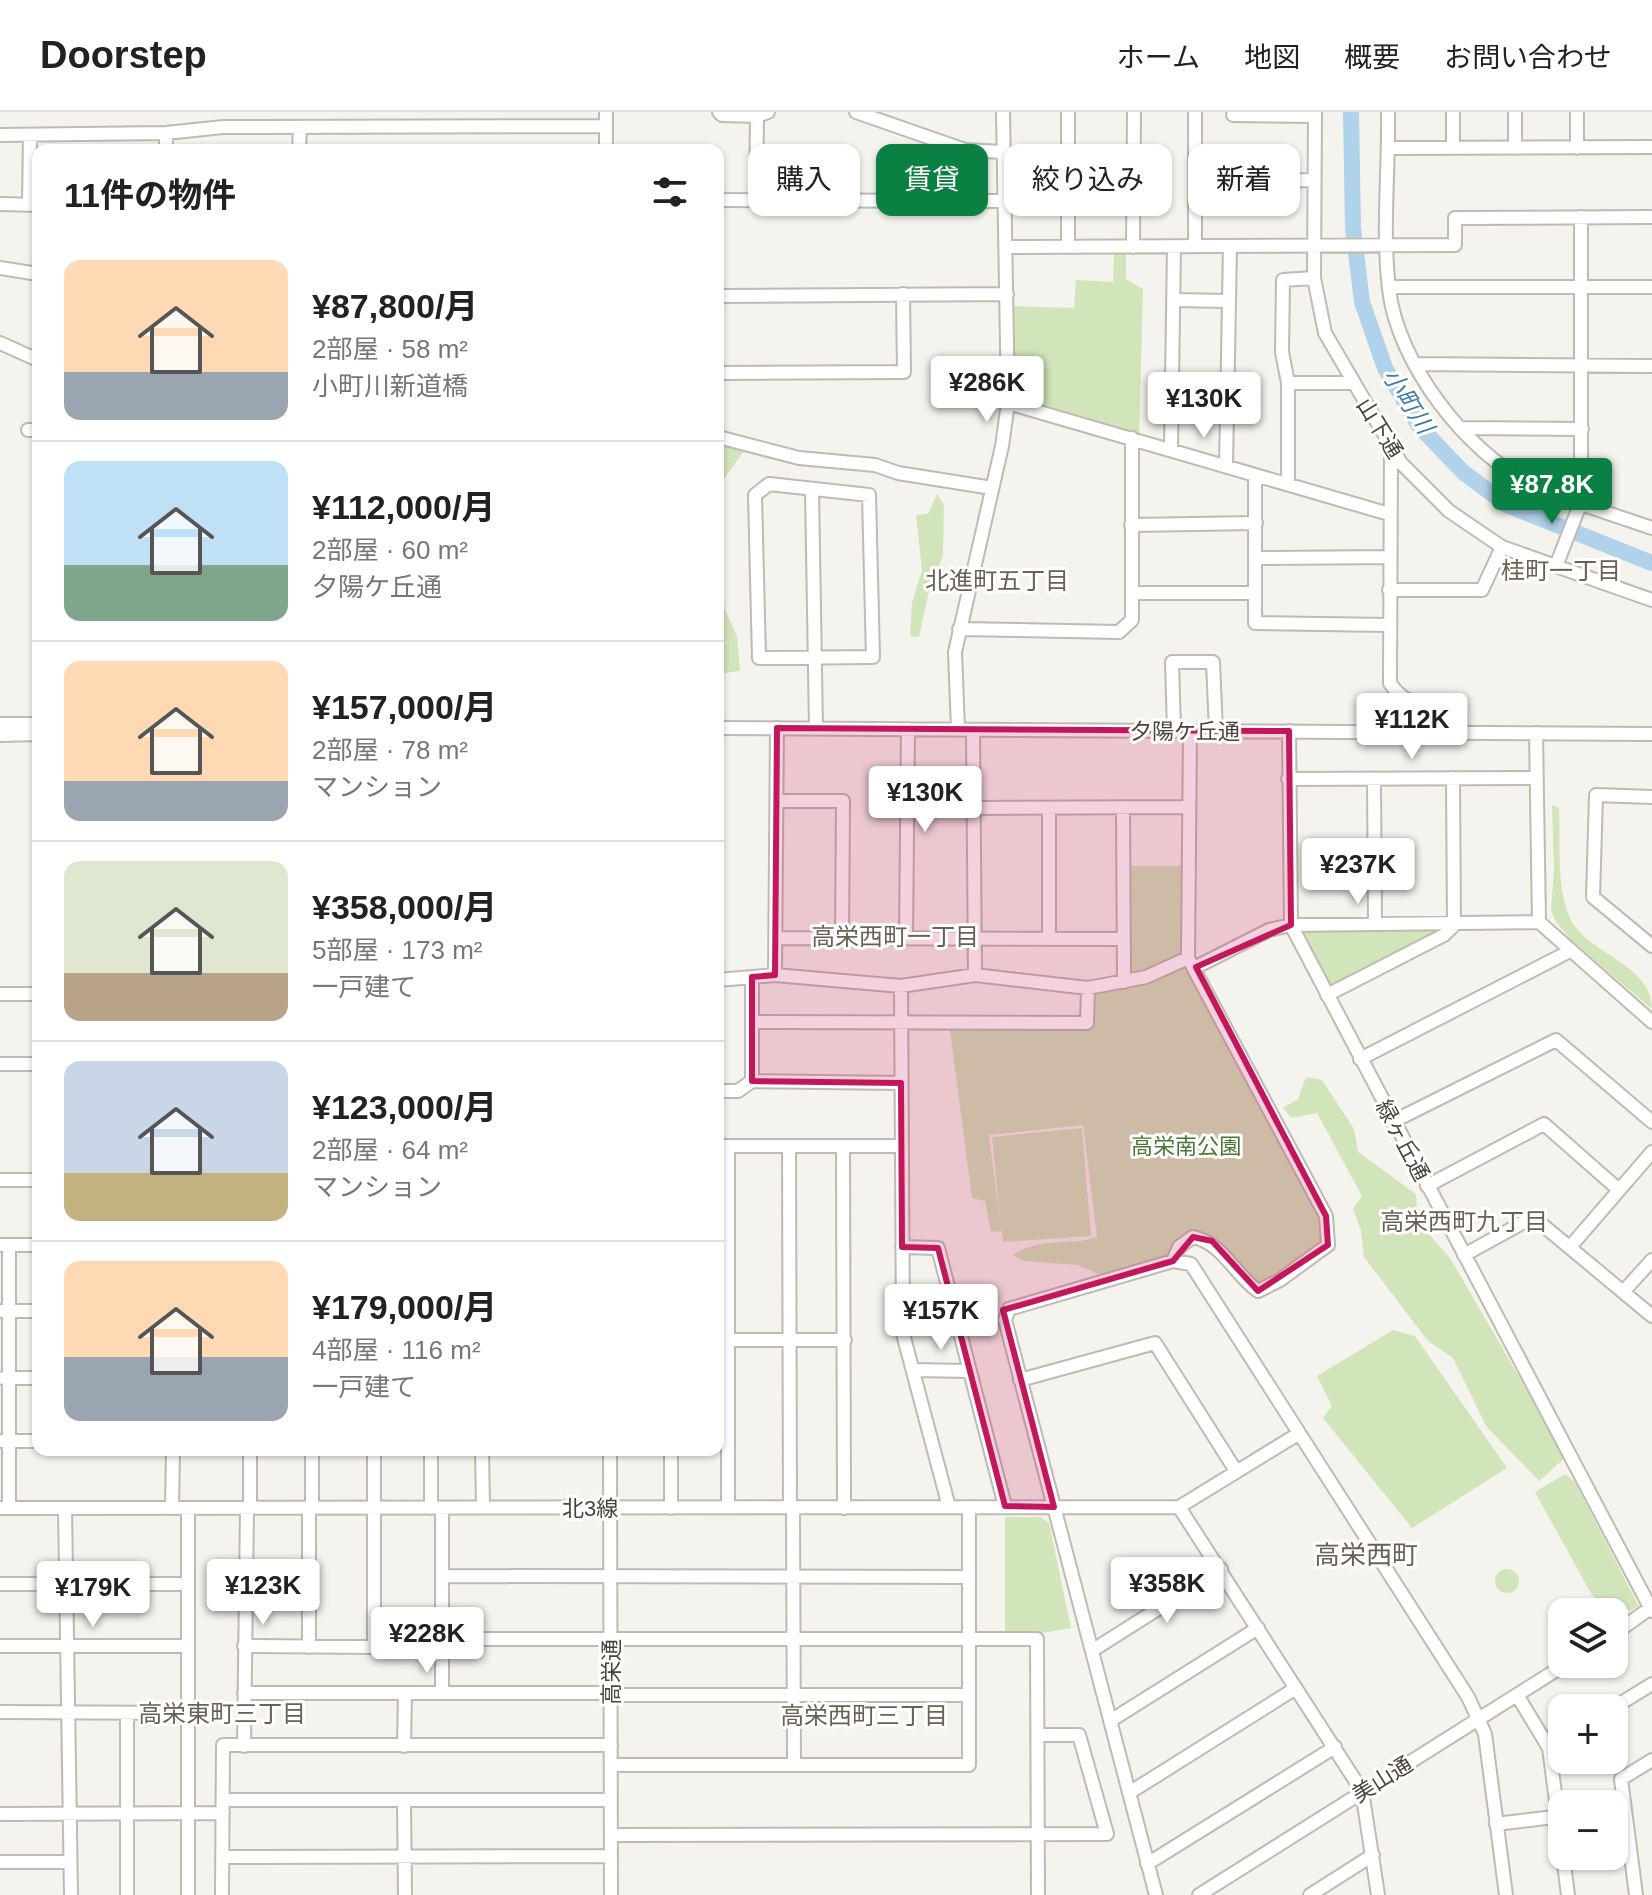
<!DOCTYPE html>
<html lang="ja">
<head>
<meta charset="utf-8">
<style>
	body { margin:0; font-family:Arial,"Noto Sans JP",sans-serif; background:#f6f6f6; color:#222; height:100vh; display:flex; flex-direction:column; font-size:30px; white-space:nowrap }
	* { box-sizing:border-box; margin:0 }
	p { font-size:26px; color:#767676 }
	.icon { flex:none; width:44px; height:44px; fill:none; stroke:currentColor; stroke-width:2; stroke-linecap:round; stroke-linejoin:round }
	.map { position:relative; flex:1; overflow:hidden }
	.drawer { position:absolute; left:32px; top:32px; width:692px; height:1312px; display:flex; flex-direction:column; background:#fff; border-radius:16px; box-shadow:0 2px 6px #0004 }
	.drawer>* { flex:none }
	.hud { position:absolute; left:748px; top:32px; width:760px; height:72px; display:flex; gap:16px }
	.tools { position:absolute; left:1548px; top:1486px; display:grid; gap:16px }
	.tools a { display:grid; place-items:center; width:80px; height:80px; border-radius:16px; background:#fff; box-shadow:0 2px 6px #0004; font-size:40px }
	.price { position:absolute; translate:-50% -68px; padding:0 18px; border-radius:8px; background:#fff; color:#222; font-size:26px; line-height:52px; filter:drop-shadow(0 2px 4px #0008) }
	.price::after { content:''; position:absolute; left:50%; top:48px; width:24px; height:18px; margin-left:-12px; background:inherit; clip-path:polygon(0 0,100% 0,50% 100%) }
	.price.active { background:#0b8043; color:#fff }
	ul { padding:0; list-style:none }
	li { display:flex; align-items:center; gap:24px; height:200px; padding:0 32px }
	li+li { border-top:2px solid #e0e0e0 }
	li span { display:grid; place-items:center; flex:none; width:224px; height:160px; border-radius:16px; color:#555 }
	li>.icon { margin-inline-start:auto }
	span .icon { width:96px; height:96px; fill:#fffc; stroke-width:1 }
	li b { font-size:34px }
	h2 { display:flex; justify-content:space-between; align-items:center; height:96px; padding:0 32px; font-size:34px }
	.tag { padding:0 28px; border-radius:16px; background:#fff; box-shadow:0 2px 6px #0004; font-size:28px; line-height:72px }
	.tag.active { background:#0b8043; color:#fff }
	header { display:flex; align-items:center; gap:48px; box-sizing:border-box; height:112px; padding:0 40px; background:#fff; border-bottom:2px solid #e0e0e0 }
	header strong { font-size:38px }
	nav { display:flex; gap:44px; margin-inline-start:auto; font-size:28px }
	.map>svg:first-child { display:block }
</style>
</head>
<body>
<header>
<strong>Doorstep</strong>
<nav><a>ホーム</a><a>地図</a><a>概要</a><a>お問い合わせ</a></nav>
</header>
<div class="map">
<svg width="1652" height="1783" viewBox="0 0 1652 1783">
	<rect width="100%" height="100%" fill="#f5f3ed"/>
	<path fill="#d1e4ba" d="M1114,135H1126V167L1143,177L1139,328L1008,291L1007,194L1074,196L1076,168L1113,170Z
		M718,328L746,336L718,375Z
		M937,382L944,393L943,444L929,479L919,525L910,524L912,491L922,458L916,403L928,402Z
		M718,482L737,524L740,559L718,562Z
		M1552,693L1559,696C1561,731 1555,775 1571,808C1588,842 1652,852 1652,897L1572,829L1556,810L1551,798L1554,756Z
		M1123,754H1189L1188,846L1326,1104L1328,1133L1258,1179L1195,1125L1173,1149L1099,1162L1078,1153L1023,1149L1013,1143C1042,1124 1066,1135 1097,1125L1083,1013L989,1023L1000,1108L992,1025L1082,1016L1091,1124L1003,1130L1002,1119L991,1120L985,1089L972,1086L949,911H1087L1088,876L1124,869Z
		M1291,813H1454L1327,883Z
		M1306,965L1322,968L1354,1017L1358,1040L1416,1082L1418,1110L1450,1146L1566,1345L1539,1369L1486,1314L1453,1246L1428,1229L1364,1145L1361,1118L1353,1097L1362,1084L1317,1001L1291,1006L1283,996L1298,987Z
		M1393,1218L1415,1224L1507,1356L1412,1416L1323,1306L1332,1294L1317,1264Z
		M1565,1362L1575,1370L1639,1495L1627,1499H1609L1592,1483L1535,1380Z
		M1005,1405H1040L1049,1411L1071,1516L1041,1521H1005Z
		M1495 1469a12 12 0 1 1 24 0a12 12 0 1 1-24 0Z"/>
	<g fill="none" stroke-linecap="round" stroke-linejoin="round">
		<path stroke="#b0d2ea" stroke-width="16" d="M1351,0L1353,116L1362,190L1385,256L1419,314L1463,360L1507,393L1652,451"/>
		<defs>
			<path id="minor" d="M606,0V38
				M719,0L722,3L757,4L768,0
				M856,0L965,38L1003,40
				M1315,0L1314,166L1325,221L1401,351L1449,399L1502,435L1652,488
				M1388,0C1389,58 1382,119 1389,177C1397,250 1466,341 1532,372C1570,390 1612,402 1652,416
				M1453,0V36
				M1515,0V36
				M1577,0V36
				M1233,3L1315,4
				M0,23L166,21L223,15L606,14
				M1389,36L1652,35
				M166,38V21
				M299,38L300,15
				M1228,69L1314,68
				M718,88L1003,89
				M756,88L757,4
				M0,92L38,93
				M29,93L30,23
				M1195,134V0
				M1006,135L1455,133V106L1652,105
				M1068,135V0
				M1133,135L1134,0
				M0,156L38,162
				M1389,175H1652
				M718,184L1007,182
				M1173,188L1229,189
				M0,231L38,248
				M1415,252L1652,254
				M718,261L904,260L903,182
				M1288,271L1282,240L1283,168L1314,166
				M1008,291L1389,402
				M1461,316L1582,317
				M28,318H38
				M718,325L799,346L875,353L898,361L992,376
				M1391,334L1390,571C1405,595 1423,592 1449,593L1453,620
				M1171,337L1174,135
				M1226,354L1230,134
				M1255,363V511L1388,513
				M1288,371V271H1352
				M769,372L869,383L873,545L759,546L755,383Z
				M812,378L816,616
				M1131,413L1256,411
				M1256,446L1389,445
				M1556,454L1581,390V105
				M1389,478H1482L1502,435
				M1133,481H1255
				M959,517L1119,520L1132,508V326
				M0,612H38
				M718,616L1652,622
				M958,618L955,540L1002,334L1008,291L1003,0
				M973,618L975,863
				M1174,619L1172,550H1213L1216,619
				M1289,619L1291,813L1652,1499
				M1536,621L1539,810L1652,910
				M0,623L38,622
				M1288,667L1536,666
				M1374,667L1375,812
				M1652,685L1596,683L1593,785L1652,834
				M777,689H843L842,826
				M974,696L1189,695
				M1123,696L1124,870
				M1049,697V826
				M776,826L1123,827
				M906,826L908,617
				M1196,855L1269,818L1291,813L1539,810
				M775,863L777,616
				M752,865V969
				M718,868L775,863L901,874L975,863L1088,876L1146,865L1188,846
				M901,874L903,1222L949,1395
				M0,882H38
				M1327,883L1444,823L1454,813L1453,666
				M752,910L1087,911L1088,876
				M1360,947L1570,839
				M0,952H38
				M718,979H738L752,969L901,971
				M1392,1010L1556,928L1652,1010
				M718,1034H902
				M728,1034V1395
				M789,1034L790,1395
				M843,1034L844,1396
				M0,1068H38
				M1427,1074L1544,1012L1619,1078
				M0,1133H38
				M902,1135L938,1136L1005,1394
				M1570,1135L1652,1040
				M1464,1143L1533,1105L1652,1204
				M1173,1149L1179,1135L1193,1125C1224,1132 1232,1160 1258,1179L1280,1168L1328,1133L1326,1104L1188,846L1190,619
				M1623,1180L1652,1148
				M1,1199H38
				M718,1228H845
				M913,1258L969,1259
				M3,1266H38
				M1020,1268L1155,1231L1236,1359
				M0,1329H38
				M250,1338V1396
				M431,1338V1396
				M482,1338L483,1395
				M610,1338L611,1783
				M671,1338V1396
				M793,1395L794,1652
				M1179,1395L1362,1679L1378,1783
				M1179,1395L1298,1322
				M0,1396L1179,1395
				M9,1396V1133
				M65,1396L71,1783
				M172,1396L173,1338
				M309,1396V1535
				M312,1396V1338
				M443,1464L969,1465
				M0,1472H186
				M1614,1522L1652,1495
				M442,1527H1037L1038,1783
				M0,1534H185
				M244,1534L374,1535V1338
				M1093,1538L1221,1457
				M244,1581H610
				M442,1581V1396
				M610,1583H969
				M1517,1583L1549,1636L1562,1734
				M1613,1596L1652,1572
				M0,1600L186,1601
				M127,1601V1783
				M1110,1609L1258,1516
				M244,1634L247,1396
				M404,1634L405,1581
				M611,1653H969V1395
				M1129,1681L1296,1576
				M223,1688H611
				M404,1689L405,1783
				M0,1702L223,1701
				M1496,1712L1562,1704
				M611,1723L1107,1722L1079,1623H1038
				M1563,1744L1568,1783
				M223,1745L611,1744
				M0,1750H70
				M1147,1752L1335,1635
				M188,1783V1396
				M222,1783L223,1633H611
				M1156,1783L1005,1208L1009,1197L1173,1149L1191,1152L1468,1585L1485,1622L1506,1783
				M1199,1783L1566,1552
				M1310,1783L1373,1743
				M1636,1783L1621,1667L1652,1648"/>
		</defs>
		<use href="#minor" stroke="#c0bab0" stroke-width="16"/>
		<use href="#minor" stroke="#fff" stroke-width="12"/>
	</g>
	<path fill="#c2185b" fill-opacity="0.2" stroke="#c2185b" stroke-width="6" stroke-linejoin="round" d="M777,616L1289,619L1291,813L1196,855L1326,1104L1328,1133L1258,1179L1212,1129L1193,1125L1173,1149L1003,1198L1054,1395L1005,1394L938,1136L902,1135L901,971L752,969V865L775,863Z"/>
	<g text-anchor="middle" stroke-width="6" stroke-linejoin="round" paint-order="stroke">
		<g font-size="22" fill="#49443b" stroke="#fff">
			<text transform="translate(1380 316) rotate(58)" y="8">山下通</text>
			<text x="1185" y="627">夕陽ケ丘通</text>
			<text transform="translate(1403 1028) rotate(62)" y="8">緑ヶ丘通</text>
			<text x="590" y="1404">北3線</text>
			<text transform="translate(611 1560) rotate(-90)" y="8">高栄通</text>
			<text transform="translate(1382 1667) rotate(-32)" y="8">美山通</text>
		</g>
		<g font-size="22" fill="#4b7633" stroke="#fff">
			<text x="1186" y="1042">高栄南公園</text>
		</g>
		<g font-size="24" font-style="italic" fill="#3d7bab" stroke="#fff">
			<text transform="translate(1408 289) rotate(57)" y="8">小町川</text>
		</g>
		<g font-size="24" fill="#6b6153" stroke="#fff">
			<text x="1561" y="467">桂町一丁目</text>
			<text x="997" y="477">北進町五丁目</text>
			<text x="895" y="833">高栄西町一丁目</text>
			<text x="1464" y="1118">高栄西町九丁目</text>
			<text x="222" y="1610">高栄東町三丁目</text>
			<text x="864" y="1612">高栄西町三丁目</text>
		</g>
		<g font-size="26" fill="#6b6153" stroke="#fff">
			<text x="1366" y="1452">高栄西町</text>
		</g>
	</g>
</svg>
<div class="tools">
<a><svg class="icon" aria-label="layers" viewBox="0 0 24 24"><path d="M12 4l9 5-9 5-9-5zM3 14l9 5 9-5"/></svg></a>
<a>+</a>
<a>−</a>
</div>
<b class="price" style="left:987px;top:312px">¥286K</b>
<b class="price" style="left:1204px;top:328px">¥130K</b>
<b class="price active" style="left:1552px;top:414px">¥87.8K</b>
<b class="price" style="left:1412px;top:649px">¥112K</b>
<b class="price" style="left:925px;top:722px">¥130K</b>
<b class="price" style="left:1358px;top:794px">¥237K</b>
<b class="price" style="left:941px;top:1240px">¥157K</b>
<b class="price" style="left:1167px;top:1513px">¥358K</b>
<b class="price" style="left:263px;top:1515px">¥123K</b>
<b class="price" style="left:93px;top:1517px">¥179K</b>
<b class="price" style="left:427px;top:1563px">¥228K</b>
<div class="hud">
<a class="tag">購入</a>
<a class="tag active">賃貸</a>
<a class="tag">絞り込み</a>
<a class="tag">新着</a>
</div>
<section class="drawer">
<h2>11件の物件<svg class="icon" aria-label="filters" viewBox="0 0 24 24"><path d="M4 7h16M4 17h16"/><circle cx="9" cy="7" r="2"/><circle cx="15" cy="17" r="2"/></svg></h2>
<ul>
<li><span style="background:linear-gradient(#ffd9b3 70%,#9aa5b1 0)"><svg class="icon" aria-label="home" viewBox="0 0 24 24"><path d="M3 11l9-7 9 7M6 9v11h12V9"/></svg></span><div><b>¥87,800/月</b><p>2部屋 · 58 m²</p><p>小町川新道橋</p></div></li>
<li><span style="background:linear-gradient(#bfe0f5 65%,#7fa58c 0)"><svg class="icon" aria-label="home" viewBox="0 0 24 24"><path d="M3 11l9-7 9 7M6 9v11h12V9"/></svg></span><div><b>¥112,000/月</b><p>2部屋 · 60 m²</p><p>夕陽ケ丘通</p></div></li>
<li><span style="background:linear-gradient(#ffd9b3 75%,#9aa5b1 0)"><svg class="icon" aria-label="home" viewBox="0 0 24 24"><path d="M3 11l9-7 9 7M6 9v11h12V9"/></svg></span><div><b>¥157,000/月</b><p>2部屋 · 78 m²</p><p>マンション</p></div></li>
<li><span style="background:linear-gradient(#dfe7d0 70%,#b9a48a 0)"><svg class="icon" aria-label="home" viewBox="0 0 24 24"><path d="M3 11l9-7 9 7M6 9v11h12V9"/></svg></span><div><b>¥358,000/月</b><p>5部屋 · 173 m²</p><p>一戸建て</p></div></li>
<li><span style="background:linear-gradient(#c9d6e8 70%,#c2b280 0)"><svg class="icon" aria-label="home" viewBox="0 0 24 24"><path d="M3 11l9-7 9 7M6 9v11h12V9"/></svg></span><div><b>¥123,000/月</b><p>2部屋 · 64 m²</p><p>マンション</p></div></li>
<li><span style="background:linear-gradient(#ffd9b3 60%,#9aa5b1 0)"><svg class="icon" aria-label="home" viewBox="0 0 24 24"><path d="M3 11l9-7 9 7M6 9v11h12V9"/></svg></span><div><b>¥179,000/月</b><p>4部屋 · 116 m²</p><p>一戸建て</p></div></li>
</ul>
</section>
</div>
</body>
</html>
